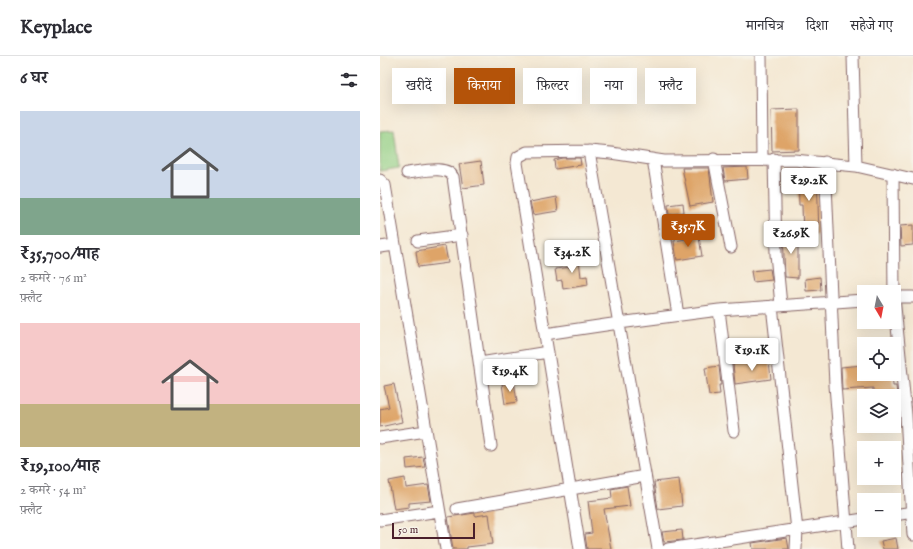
<!DOCTYPE html>
<html lang="hi">
<head>
<meta charset="utf-8">
<style>
	body { margin:0; font-family:"IM FELL English","Noto Serif Devanagari",serif; background:#f7f7f7; color:#2b2b33; height:100vh; display:flex; flex-direction:column; font-size:15px; white-space:nowrap }
	* { box-sizing:border-box; margin:0 }
	p { font-size:13px; color:#7c7c81 }
	.icon { flex:none; width:22px; height:22px; fill:none; stroke:currentColor; stroke-width:2; stroke-linecap:round; stroke-linejoin:round }
	.map { position:relative; flex:1; overflow:hidden }
	.panel { display:flex; flex-direction:column; background:#fff; width:380px }
	.panel>* { flex:none }
	.hud { position:absolute; left:12px; top:12px; width:380px; height:36px; display:flex; gap:8px }
	.needle { width:26px; rotate:170deg }
	.controls { position:absolute; left:477px; top:229px; display:grid; gap:8px }
	.controls a { display:grid; place-items:center; width:44px; height:44px; border-radius:0px; background:#fff; box-shadow:0 4px 16px #0002; font-size:20px }
	.scale { position:absolute; left:12px; bottom:10px; width:83px; box-sizing:border-box; padding-left:4px; border:2px solid #4a1f2b; border-top:0; font-size:11px; line-height:14px; white-space:nowrap; color:#4a1f2b; -webkit-text-stroke:3px #f7f3e8; paint-order:stroke }
	.price { position:absolute; translate:-50% -34px; padding:0 9px; border-radius:4px; background:#fff; color:#222; font-size:13px; line-height:26px; filter:drop-shadow(0 1px 2px #0008) }
	.price::after { content:''; position:absolute; left:50%; top:24px; width:12px; height:9px; margin-left:-6px; background:inherit; clip-path:polygon(0 0,100% 0,50% 100%) }
	.price.selected { background:#b45309; color:#fff }
	ul { padding:0; list-style:none }
	li { display:grid; align-content:center; gap:8px; height:212px; padding:0 20px }
	li span { display:grid; place-items:center; height:124px; border-radius:0px; color:#555 }
	li>.icon { margin-inline-start:auto }
	span .icon { width:72px; height:72px; fill:#fffc; stroke-width:1 }
	li b { font-size:17px }
	h2 { display:flex; justify-content:space-between; align-items:center; height:48px; padding:0 20px; font-size:17px }
	.pill { padding:0 14px; border-radius:0px; background:#fff; box-shadow:0 4px 16px #0002; font-size:14px; line-height:36px }
	.pill.selected { background:#b45309; color:#fff }
	header { display:flex; align-items:center; gap:24px; box-sizing:border-box; height:56px; padding:0 20px; background:#fff; border-bottom:1px solid #e1e1e2 }
	header strong { font-size:19px }
	nav { display:flex; gap:22px; margin-inline-start:auto; font-size:14px }
	main { display:flex; flex:1; min-height:0 }
	.map>svg:first-child { display:block }
</style>
</head>
<body>
<header>
<strong>Keyplace</strong>
<nav><a>मानचित्र</a><a>दिशा</a><a>सहेजे गए</a></nav>
</header>
<main>
<section class="panel">
<h2>6 घर<svg class="icon" aria-label="filters" viewBox="0 0 24 24"><path d="M4 7h16M4 17h16"/><circle cx="9" cy="7" r="2"/><circle cx="15" cy="17" r="2"/></svg></h2>
<ul>
<li><span style="background:linear-gradient(#c9d6e8 70%,#7fa58c 0)"><svg class="icon" aria-label="home" viewBox="0 0 24 24"><path d="M3 11l9-7 9 7M6 9v11h12V9"/></svg></span><div><b>₹35,700/माह</b><p>2 कमरे · 76 m²</p><p>फ़्लैट</p></div></li>
<li><span style="background:linear-gradient(#f6c9c9 65%,#c2b280 0)"><svg class="icon" aria-label="home" viewBox="0 0 24 24"><path d="M3 11l9-7 9 7M6 9v11h12V9"/></svg></span><div><b>₹19,100/माह</b><p>2 कमरे · 54 m²</p><p>फ़्लैट</p></div></li>
</ul>
</section>
<div class="map">
<svg width="533" height="493" viewBox="0 0 533 493">
	<rect width="100%" height="100%" fill="#f7f3e8"/>
	<filter id="ink" filterUnits="userSpaceOnUse"><feTurbulence type="fractalNoise" baseFrequency=".025" numOctaves="2"/><feDisplacementMap in="SourceGraphic" scale="8" xChannelSelector="R" yChannelSelector="G"/><feConvolveMatrix kernelMatrix="1 2 1 2 8 2 1 2 1" color-interpolation-filters="sRGB"/></filter>
	<filter id="wash" filterUnits="userSpaceOnUse"><feTurbulence type="fractalNoise" baseFrequency=".012" numOctaves="4" result="noise"/><feDisplacementMap in="SourceGraphic" scale="16" xChannelSelector="R" yChannelSelector="G"/><feGaussianBlur stdDeviation="0.9" result="paint"/><feColorMatrix in="noise" values="0 0 0 0 0 0 0 0 0 0 0 0 0 0 0 0 0 1.4 0 .05"/><feComposite in="paint" operator="in"/></filter>
	<g filter="url(#wash)">
		<rect width="100%" height="100%" fill="#f4e8d3"/>
		<path fill="#93cf84" stroke="#6e7758" d="M14,74L19,112L0,115V75Z"/>
		<g id="blocks">
			<path fill="#dea467" d="M419,53V94L392,95L391,54Z
				M182,102H200L201,109L175,113L174,104Z
				M101,105L104,129L83,132L79,108Z
				M367,111L368,123L345,125L343,112Z
				M302,112H329L333,146L310,150Z
				M437,116L439,179H423L422,149H419L418,117Z
				M176,141L178,155L153,159L150,146Z
				M303,147L304,156L289,159L288,149Z
				M533,169V189L521,190L520,170Z
				M403,178H418V222L405,221Z
				M319,181L322,200L297,204L294,185Z
				M65,190L68,207L38,211L36,195Z
				M198,195L201,221L207,220L208,229L183,233L182,224L177,225L175,213L191,211L189,196Z
				M390,213L392,224L373,226L371,215Z
				M440,221L441,234L426,235L425,223Z
				M389,304L391,323L355,328L353,308Z
				M483,309V318H512L513,330H516L517,340H493V332L462,334L461,311Z
				M339,310L341,329H339L340,338L329,339L325,312Z
				M134,325L137,346L125,348L122,328Z
				M14,328L22,366L0,371V353L9,351L4,330Z
				M43,401L45,411L27,413L26,403Z
				M25,422L26,432L48,429L51,445L29,447V451L14,453L9,425Z
				M299,423L302,450L278,453L274,426Z
				M247,430L250,450L224,453L231,493H207L205,478L212,477L208,445L232,442L231,433Z
				M95,457V460L109,458L113,488L87,491V493H73L68,461Z
				M302,474L303,484L284,486L282,476Z
				M407,482L409,493H373L372,487Z
				M516,482L518,493H503L501,485Z"/>
		</g>
	</g>
	<g filter="url(#ink)">
		<use href="#blocks" fill-opacity="0" stroke="#866566" stroke-width="1"/>
		<g fill="none" stroke-linecap="round" stroke-linejoin="round">
			<defs>
				<path id="street" d="M381,0L382,103
					M473,0L476,110
					M209,95L278,493
					M273,103L298,259
					M334,103L351,191
					M394,103L396,198L401,249
					M445,106L455,329L468,493
					M27,117C39,116 67,108 73,121L111,390
					M513,118L514,241L526,359L533,479
					M0,124L5,129L66,493
					M38,185L82,179
					M0,191L15,189
					M514,241H533
					M392,250L417,474L416,493
					M339,254L354,375
					M165,278L239,267L339,254L484,244
					M100,307L168,296
					M0,382L46,375
					M77,453L265,420
					M514,459L533,456
					M0,464L59,455
					M200,493L137,107L138,101L147,96L209,95L231,97L284,105L414,104L476,110L533,123
					M288,493L484,463"/>
			</defs>
			<use href="#street" stroke="#866566" stroke-width="13"/>
			<use href="#street" stroke="#fff" stroke-width="11"/>
		</g>
	</g>
</svg>
<div class="controls">
<a><svg class="needle" viewBox="-14 -14 28 28"><path d="M0-13l5 13h-10z" fill="#e53935"/><path d="M0 13l5-13h-10z" fill="#7c7c81"/></svg></a>
<a><svg class="icon" aria-label="locate" viewBox="0 0 24 24"><circle cx="12" cy="12" r="6"/><path d="M12 2v4M12 18v4M2 12h4M18 12h4"/></svg></a>
<a><svg class="icon" aria-label="layers" viewBox="0 0 24 24"><path d="M12 4l9 5-9 5-9-5zM3 14l9 5 9-5"/></svg></a>
<a>+</a>
<a>−</a>
</div>
<div class="scale">50 m</div>
<b class="price" style="left:429px;top:146px">₹29.2K</b>
<b class="price selected" style="left:308px;top:192px">₹35.7K</b>
<b class="price" style="left:411px;top:199px">₹26.9K</b>
<b class="price" style="left:192px;top:218px">₹34.2K</b>
<b class="price" style="left:372px;top:316px">₹19.1K</b>
<b class="price" style="left:130px;top:337px">₹19.4K</b>
<div class="hud">
<a class="pill">खरीदें</a>
<a class="pill selected">किराया</a>
<a class="pill">फ़िल्टर</a>
<a class="pill">नया</a>
<a class="pill">फ़्लैट</a>
</div>
</div>
</main>
</body>
</html>
